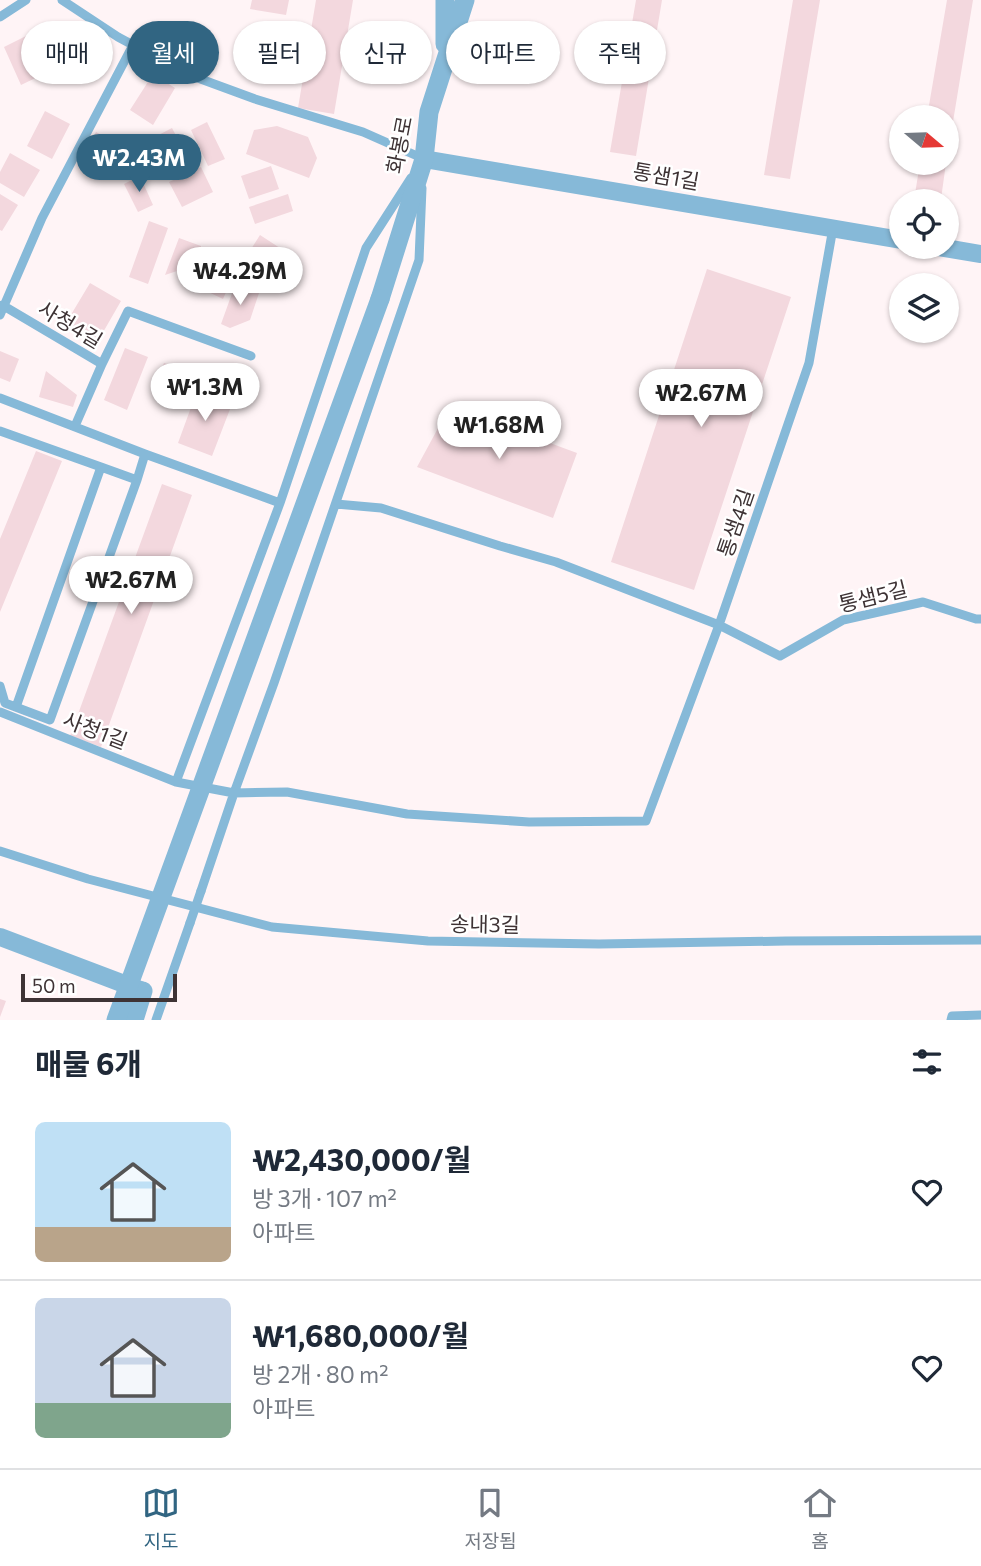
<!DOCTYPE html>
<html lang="ko">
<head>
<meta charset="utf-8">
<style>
	body { margin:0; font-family:Commissioner,"Noto Sans KR",sans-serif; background:#f2f2f3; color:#1f2937; height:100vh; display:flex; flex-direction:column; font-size:26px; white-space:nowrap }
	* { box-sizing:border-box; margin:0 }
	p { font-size:23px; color:#747a83 }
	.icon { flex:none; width:38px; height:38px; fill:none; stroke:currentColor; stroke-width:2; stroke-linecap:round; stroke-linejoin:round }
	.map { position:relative; height:1020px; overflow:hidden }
	.drawer { display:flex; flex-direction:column; background:#fff; flex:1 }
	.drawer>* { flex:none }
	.hud { position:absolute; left:21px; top:21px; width:940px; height:63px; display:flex; gap:14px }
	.needle { width:46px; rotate:109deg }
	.controls { position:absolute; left:889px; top:105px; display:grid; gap:14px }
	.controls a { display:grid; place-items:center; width:70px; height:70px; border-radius:50%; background:#fff; box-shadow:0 2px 5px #0004; font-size:35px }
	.scale { position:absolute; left:21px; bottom:18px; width:156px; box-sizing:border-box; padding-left:7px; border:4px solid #3e3335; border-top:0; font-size:19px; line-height:24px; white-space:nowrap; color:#3e3335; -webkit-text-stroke:5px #fff; paint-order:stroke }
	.price { position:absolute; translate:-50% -60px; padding:0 16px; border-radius:24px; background:#fff; color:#222; font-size:23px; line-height:46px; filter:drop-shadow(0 2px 4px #0008) }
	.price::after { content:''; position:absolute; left:50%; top:42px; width:21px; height:16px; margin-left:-10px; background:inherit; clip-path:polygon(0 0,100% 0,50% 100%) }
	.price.on { background:#316582; color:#fff }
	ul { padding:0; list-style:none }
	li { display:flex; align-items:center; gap:21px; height:175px; padding:0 35px }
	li+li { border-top:2px solid #e0e1e3 }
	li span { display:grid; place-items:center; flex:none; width:196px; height:140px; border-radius:10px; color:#555 }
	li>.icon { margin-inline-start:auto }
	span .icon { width:84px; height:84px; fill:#fffc; stroke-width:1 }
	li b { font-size:30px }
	h2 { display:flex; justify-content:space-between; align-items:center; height:84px; padding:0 35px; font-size:30px }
	.tag { padding:0 24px; border-radius:32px; background:#fff; box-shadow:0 2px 5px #0004; font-size:24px; line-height:63px }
	.tag.on { background:#316582; color:#fff }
	.menu { display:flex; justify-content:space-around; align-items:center; height:98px; border-top:2px solid #e0e1e3; background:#fff; font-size:19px; color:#747a83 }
	.menu a { display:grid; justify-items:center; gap:4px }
	.menu .on { color:#316582 }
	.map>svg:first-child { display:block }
</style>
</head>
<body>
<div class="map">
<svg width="981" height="1020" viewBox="0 0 981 1020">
	<rect width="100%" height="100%" fill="#fff4f6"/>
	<path fill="#f3d8de" d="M252,0H289L286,15L250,9Z
		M316,0H353L334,114L298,108Z
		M636,0H662L636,156L610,152Z
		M793,0H820L790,179L764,175Z
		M947,0H973L948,152H947V117H927Z
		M80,23L111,44L98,63L67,42Z
		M36,31L54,69L21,85L4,47Z
		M153,74L175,88L153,125L130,110Z
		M45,111L70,124L52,159L27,146Z
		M207,122L225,159L208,166L191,130Z
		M277,126L308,137L317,158L309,178L246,154L254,130Z
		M172,128L182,147L152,162L143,143Z
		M96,132L118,144L107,165L85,153Z
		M10,153L40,170L24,197L0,183V172Z
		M920,163H946L941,199L915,194Z
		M271,166L279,189L249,199L241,176Z
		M201,167L213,192L182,207L169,182Z
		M140,176L153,205L138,212L124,184Z
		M0,194L18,205L2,231L0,230Z
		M288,194L293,211L255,224L249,207Z
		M149,221L168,228L148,284L129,277Z
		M260,235L283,250L264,280L241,265Z
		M179,238L201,246V263L165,275Z
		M213,259L236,270L223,299L200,288Z
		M707,269L791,297L694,590L611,562Z
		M90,283L121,301L98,341L66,323Z
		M235,285L259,293L250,320L230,328L221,324Z
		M125,348L148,357L127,410L104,400Z
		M0,351L19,359L10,382L0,378Z
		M164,363L193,373L182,406L152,395Z
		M46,371L77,395L73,407L39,397Z
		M197,391L232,404L212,456L178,443Z
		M450,406L577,453L553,518L417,467Z
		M36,451L62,461L0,612V539Z
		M162,484L192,495L101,747L70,736Z
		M0,999L6,1001L0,1017Z"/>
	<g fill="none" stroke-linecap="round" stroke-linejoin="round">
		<path stroke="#86b9d8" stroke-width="9" d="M62,0L118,37L187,74L255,99L363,132L424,159
			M0,17L26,0
			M2,305L102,364
			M0,315L42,218L133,45
			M0,398L145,454L280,503
			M75,426L102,364L128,311L251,356
			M0,431L101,467L16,707
			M101,467L137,480
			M336,504L381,508L500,546L556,562L719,625L780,656L843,620L923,602L976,619H981
			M0,686L5,703L50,720L137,480L145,454
			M0,712L176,782L234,793L287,792L407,814L529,822L646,821L719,625L809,363L833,228
			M176,782L280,503L366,248L411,178
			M0,851L88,879L272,927L428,941L599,944L786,941L981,940
			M201,891L234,793L274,683L419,260L422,188
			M156,1020L190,923
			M951,1020L952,1016L981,1015"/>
		<path stroke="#86b9d8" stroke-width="18" d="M424,159L901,240
			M939,247L981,254
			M0,937L140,990"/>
		<path stroke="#86b9d8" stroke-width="19" d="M445,0V44
			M380,299L424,159L429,112L465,0
			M134,1020L143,991"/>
		<path stroke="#86b9d8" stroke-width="9" d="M190,923L201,891"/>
		<path stroke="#86b9d8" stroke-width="19" d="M116,1020L380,299"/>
	</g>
	<g text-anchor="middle" stroke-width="5" stroke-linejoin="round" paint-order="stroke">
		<g font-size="21" fill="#3e3335" stroke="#fff">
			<text transform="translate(400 145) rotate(-79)" y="7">화봉로</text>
			<text transform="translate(666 177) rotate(10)" y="7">통샘1길</text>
			<text transform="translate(70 325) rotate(31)" y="7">사청4길</text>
			<text transform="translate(736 523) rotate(-71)" y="7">통샘4길</text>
			<text transform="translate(873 597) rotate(-14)" y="7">통샘5길</text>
			<text transform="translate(95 731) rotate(21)" y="7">사청1길</text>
			<text transform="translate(485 925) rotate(1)" y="7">송내3길</text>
		</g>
	</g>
</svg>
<div class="controls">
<a><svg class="needle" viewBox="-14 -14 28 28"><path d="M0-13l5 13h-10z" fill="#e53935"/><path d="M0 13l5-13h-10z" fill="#747a83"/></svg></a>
<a><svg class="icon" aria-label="locate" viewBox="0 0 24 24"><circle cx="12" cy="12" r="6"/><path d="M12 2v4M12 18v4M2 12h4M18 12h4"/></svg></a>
<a><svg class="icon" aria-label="layers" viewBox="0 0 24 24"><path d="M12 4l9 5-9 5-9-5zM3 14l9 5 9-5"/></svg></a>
</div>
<div class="scale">50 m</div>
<b class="price on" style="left:139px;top:194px">₩2.43M</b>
<b class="price" style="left:240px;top:307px">₩4.29M</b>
<b class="price" style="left:205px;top:423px">₩1.3M</b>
<b class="price" style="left:701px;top:429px">₩2.67M</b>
<b class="price" style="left:499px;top:461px">₩1.68M</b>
<b class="price" style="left:131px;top:616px">₩2.67M</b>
<div class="hud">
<a class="tag">매매</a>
<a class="tag on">월세</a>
<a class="tag">필터</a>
<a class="tag">신규</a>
<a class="tag">아파트</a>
<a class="tag">주택</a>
</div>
</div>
<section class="drawer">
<h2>매물 6개<svg class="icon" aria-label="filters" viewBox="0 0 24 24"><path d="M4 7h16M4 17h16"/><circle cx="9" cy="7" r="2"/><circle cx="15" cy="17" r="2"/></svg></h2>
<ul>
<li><span style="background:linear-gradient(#bfe0f5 75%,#b9a48a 0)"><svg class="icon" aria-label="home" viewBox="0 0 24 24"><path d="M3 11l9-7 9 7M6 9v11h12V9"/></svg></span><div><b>₩2,430,000/월</b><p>방 3개 · 107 m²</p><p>아파트</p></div><svg class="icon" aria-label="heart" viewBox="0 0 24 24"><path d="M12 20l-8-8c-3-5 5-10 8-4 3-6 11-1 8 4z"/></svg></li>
<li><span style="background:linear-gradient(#c9d6e8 75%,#7fa58c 0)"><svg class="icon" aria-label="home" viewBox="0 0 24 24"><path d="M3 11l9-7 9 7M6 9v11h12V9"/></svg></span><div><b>₩1,680,000/월</b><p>방 2개 · 80 m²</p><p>아파트</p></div><svg class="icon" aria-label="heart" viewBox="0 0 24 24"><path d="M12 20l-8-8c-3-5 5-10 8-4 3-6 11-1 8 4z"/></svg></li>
</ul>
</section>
<nav class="menu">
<a class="on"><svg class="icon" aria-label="map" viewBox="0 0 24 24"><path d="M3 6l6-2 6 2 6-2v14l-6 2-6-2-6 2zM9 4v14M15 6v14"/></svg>지도</a>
<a><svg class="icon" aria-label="saved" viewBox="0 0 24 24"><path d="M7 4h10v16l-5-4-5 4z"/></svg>저장됨</a>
<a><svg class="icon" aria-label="home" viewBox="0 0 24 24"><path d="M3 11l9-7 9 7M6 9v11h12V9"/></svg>홈</a>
</nav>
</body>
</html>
